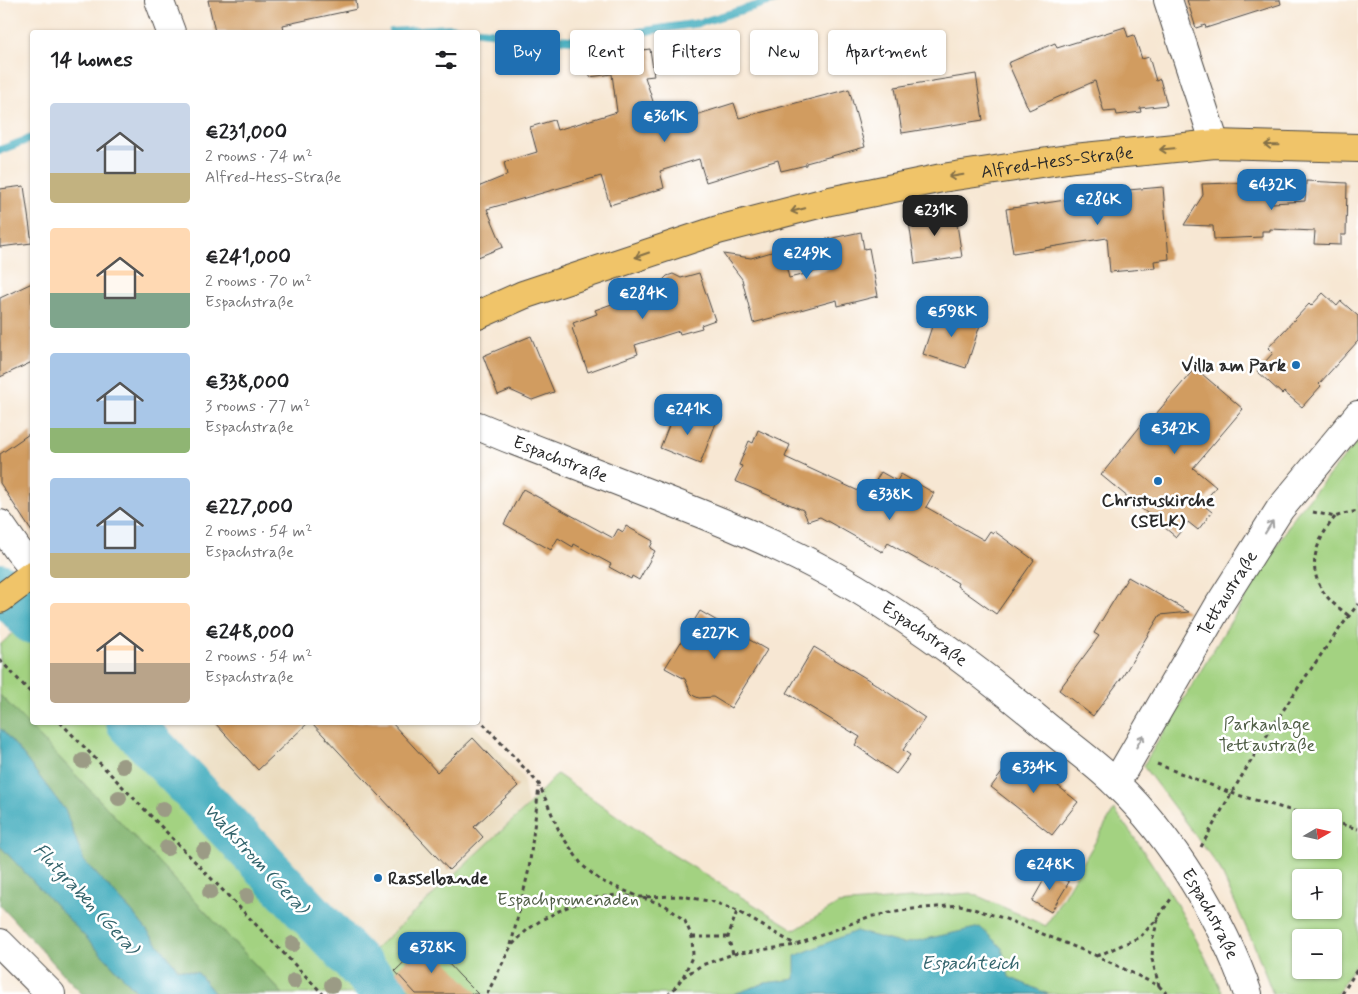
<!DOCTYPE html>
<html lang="en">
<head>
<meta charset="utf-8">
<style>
	body { margin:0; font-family:Mynerve,sans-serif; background:#f6f6f6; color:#202124; height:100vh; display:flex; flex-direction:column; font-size:19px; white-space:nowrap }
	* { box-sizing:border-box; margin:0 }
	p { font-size:16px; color:#757577 }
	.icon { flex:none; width:28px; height:28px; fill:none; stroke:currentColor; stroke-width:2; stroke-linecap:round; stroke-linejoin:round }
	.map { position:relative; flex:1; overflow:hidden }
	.details { position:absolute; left:30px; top:30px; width:450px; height:695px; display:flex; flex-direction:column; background:#fff; border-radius:5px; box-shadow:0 1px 4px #0004 }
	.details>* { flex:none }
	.top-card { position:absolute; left:495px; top:30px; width:475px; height:45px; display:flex; gap:10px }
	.needle { width:32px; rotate:81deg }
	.buttons { position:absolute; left:1292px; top:809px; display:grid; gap:10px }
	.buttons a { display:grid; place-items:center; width:50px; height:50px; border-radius:5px; background:#fff; box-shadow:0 1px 4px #0004; font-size:25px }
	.price { position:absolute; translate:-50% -42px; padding:0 11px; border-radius:10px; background:#1f6fb2; color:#fff; font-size:16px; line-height:32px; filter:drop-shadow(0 1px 2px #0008) }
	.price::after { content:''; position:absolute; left:50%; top:30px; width:15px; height:11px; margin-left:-8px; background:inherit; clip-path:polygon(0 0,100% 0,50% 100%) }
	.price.selected { background:#222; color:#fff }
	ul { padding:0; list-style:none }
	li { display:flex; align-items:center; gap:15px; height:125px; padding:0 20px }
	li span { display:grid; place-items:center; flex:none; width:140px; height:100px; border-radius:5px; color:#555 }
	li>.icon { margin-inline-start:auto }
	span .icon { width:60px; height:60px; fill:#fffc; stroke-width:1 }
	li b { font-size:21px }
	h2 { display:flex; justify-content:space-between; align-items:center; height:60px; padding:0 20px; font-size:21px }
	.tag { padding:0 18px; border-radius:5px; background:#fff; box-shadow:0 1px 4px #0004; font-size:18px; line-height:45px }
	.tag.selected { background:#1f6fb2; color:#fff }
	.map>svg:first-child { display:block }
</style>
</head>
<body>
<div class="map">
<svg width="1358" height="994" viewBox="0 0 1358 994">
	<rect width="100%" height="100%" fill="#fff"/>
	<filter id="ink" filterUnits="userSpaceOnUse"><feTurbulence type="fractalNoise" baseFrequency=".02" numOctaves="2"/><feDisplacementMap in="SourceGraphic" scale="10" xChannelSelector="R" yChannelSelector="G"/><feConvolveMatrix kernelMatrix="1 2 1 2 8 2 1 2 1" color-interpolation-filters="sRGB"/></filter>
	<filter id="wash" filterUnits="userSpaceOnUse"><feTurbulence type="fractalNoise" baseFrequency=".0096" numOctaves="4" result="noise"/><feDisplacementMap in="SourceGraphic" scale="20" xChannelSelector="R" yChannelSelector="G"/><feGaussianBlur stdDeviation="1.12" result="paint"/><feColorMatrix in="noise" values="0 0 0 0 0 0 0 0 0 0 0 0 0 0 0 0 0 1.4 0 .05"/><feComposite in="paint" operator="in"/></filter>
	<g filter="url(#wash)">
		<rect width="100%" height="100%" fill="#f7e7d3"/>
		<path fill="#e9d9ba" d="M172,722L471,723L523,777L528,806L374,950L163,731Z"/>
		<path fill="#a3d281" stroke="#677e56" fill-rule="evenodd" d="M1358,441V959L1337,994H1273L1254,945L1219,867L1143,766L1296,514ZM1301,818H1334V850H1301ZM1301,878H1334V910H1301ZM1301,938H1334V970H1301Z
			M18,628L32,643V722L109,723L367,994H283L0,695V645Z
			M557,774L670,853L795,930L838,904L971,893L1046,926L1114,810C1158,867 1193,929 1223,994H414L374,950L528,806Z"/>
		<path fill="#82b46f" stroke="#56704d" d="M32,603V643L18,628L17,618Z
			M0,695L283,994H215L198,973L178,969L133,913L84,861L65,810L16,746L0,728Z
			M109,723H155L374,950L414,994H367Z
			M0,846L139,994H82L0,905Z"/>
		<path fill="#3daabc" stroke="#346a74" d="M0,728L16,746L65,810L84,861L133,913L178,969L198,973L215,994H139L0,846Z
			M980,927L1002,948L1009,977L1048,994H734L765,983L795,979V956L856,931L903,944Z"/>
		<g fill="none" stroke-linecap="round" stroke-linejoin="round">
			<path stroke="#3daabc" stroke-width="8" d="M392,32L448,28L580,41L699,23L775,0
				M0,150L32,138"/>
			<path stroke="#3daabc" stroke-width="46" d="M0,586L32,621
				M129,722L386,994"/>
		</g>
		<g id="blocks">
			<path fill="#d19c61" d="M208,0H356L357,9L283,25L284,30L272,32H215Z
				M1187,0H1280L1281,4L1206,28L1205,25L1196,28Z
				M1125,27L1128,37L1134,35L1142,59L1149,57L1156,81L1160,79L1167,105L1140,108L1141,112L1117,115L1116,111L1104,112L1095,81L1029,110L1008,63L1055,43L1057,48Z
				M650,49L654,76L645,77L661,126L734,103L739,118L849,89L865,147L806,163V165L781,171L778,160L706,182L699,159L660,171L664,188L610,205L601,176L487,209L503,247L478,257V187L507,175L504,162L537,152L530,127L554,120L557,130L617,112L612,74L590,77L588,57Z
				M976,74L983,120L902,133L895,87Z
				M1306,181L1347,183L1346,235H1341V245L1314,244L1315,231L1270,229V231H1262V237L1214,239L1213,226L1184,225L1203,195L1202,184L1261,182L1273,203L1305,201Z
				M24,186L32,243L0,247V189Z
				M1163,187L1169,259L1154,261L1155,268L1110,272L1107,238L1013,253L1006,209L1105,194V192Z
				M934,211L935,214L955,211L962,257L915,264L908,215Z
				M861,232L864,249L869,248L878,296L838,306L837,300L753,323L742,279L723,254L751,258L782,249L789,278L830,268L823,240Z
				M699,273L715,320L701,325L702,328L680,334L679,331L635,345L638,354L588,372L572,328L575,327L573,323L597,314L595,310L645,292L644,289L658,285L667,276L673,274L681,278Z
				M32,283V362L0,377V298Z
				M1323,293L1337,306L1341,301L1358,316V341L1319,384L1321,386L1302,407L1284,392L1282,394L1257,371L1273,353L1268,348L1309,304L1311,306Z
				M938,308L981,322L966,368L923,354Z
				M531,336L554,392L532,400L510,390L498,395L483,356Z
				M1195,368L1243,409L1193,468L1216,487L1202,504L1212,512L1198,530L1188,522L1176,537L1101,475L1147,418L1150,421Z
				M676,408L716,423L700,464L660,448Z
				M758,430L790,445L785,457L867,495L881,472L897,481L901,474L934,493L926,507L984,540L990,531L993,533L994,531L1034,560L996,614L957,586L958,583L888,543L882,552L820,517L808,521L803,510L735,481L742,466L739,465L749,441L753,443Z
				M32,432V532L0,483V454Z
				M523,489L613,538L618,529L623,532L626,526L653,541L650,548L655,551L639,580L632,576L631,579L609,567L611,564L574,544L573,547L558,538L551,550L504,524Z
				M1128,577L1189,612L1160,615L1123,676L1093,716L1059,690L1099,636L1094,633Z
				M700,611L767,650L731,708L713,697L699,698L694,696L691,693L685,679L665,668Z
				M814,647L874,683L925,718L903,750L910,755L896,774L855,745L860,737L787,693Z
				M214,722H309L258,770Z
				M311,722H391L437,772L473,738L518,786L474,827L483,837L449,870Z
				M1017,753L1078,802L1052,835L991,787Z
				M1049,871L1069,882L1051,912L1032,901Z
				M427,940L459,975L478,994H416L395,971Z"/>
		</g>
	</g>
	<g filter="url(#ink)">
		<use href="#blocks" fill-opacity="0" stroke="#4a4744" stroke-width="1"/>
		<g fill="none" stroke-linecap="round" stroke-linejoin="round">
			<defs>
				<g id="minor">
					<path d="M159,0L171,32"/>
					<path d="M1168,0L1215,144"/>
					<path id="s1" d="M478,426L507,438C555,457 603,475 651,494C713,518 776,543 835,576C910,618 980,671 1046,726C1069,745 1095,763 1116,784C1172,837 1223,921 1248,994"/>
					<path d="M0,524L18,550L32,567"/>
					<path id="s2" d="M1116,783L1219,605L1280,509L1358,415"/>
					<path d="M0,943L51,994"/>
				</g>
				<g id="major">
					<path id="s3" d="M478,315L523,295L718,230L830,201L942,178L1074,158L1215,144L1358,148"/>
					<path d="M0,599L32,575"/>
				</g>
			</defs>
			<use href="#minor" stroke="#4a4744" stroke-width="30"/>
			<use href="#major" stroke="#4a4744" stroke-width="30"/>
			<path stroke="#4a4744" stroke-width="3" stroke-dasharray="4 4" stroke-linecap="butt" d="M1313,512L1335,517L1343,514L1358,511
				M1335,517C1312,546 1304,576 1334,604C1339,608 1344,612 1349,616
				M0,660L32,694
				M478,718L539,784L560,833L582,865L601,881L640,897L681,896L714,902L737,911L796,945
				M60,722L323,994
				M1157,764L1231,793L1317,818
				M1334,822L1358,829
				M1201,847C1247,763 1300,681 1358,604
				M643,898L665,905L685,921L692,937L693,955L683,977L674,989L669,994
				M692,937H728
				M511,945L529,869L539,787
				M733,954L728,937L737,911
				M1097,956L1140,937L1159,917
				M683,977L702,965L733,954L796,945L868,917L913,909L960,905L1003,918L1097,956L1159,986L1167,994
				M1159,986L1152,959L1153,938L1159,916L1173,896
				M487,994L511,946L527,930L543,919L565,908L588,899L617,895L635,897
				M1342,994L1358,968"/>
			<use href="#minor" stroke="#fff" stroke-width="28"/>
			<use href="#major" stroke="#f0c469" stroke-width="28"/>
		</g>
		<g fill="#9b9b85">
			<circle cx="83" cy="761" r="8"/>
			<circle cx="123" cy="766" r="8"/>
			<circle cx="119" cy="798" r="8"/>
			<circle cx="163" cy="809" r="8"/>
			<circle cx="167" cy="848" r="8"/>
			<circle cx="204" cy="851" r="8"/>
			<circle cx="210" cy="892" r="8"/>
			<circle cx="247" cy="896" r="8"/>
			<circle cx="293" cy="944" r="8"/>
			<circle cx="294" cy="981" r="8"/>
			<circle cx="332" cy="985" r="8"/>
		</g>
		<defs><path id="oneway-shaft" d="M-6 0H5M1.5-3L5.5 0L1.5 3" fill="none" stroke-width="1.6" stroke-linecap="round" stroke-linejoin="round" transform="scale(1.25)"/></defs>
		<g stroke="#847047">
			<use href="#oneway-shaft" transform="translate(1272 145) rotate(-179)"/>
			<use href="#oneway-shaft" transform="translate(1167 149) rotate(175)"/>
			<use href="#oneway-shaft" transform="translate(956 176) rotate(171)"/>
			<use href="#oneway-shaft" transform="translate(798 210) rotate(166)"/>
			<use href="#oneway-shaft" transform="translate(642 255) rotate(161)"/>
		</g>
		<g stroke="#a0a0a0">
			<use href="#oneway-shaft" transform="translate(1269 527) rotate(-58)"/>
			<use href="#oneway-shaft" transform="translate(1140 741) rotate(-60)"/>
		</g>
	</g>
	<g fill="#1f6fb2" stroke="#fff" stroke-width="2">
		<circle cx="1296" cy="365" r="5"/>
		<circle cx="1158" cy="481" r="5"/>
		<circle cx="378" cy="878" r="5"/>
	</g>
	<g text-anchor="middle" stroke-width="5" stroke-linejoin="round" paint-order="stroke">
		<g font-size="18" fill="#2b2b2b" stroke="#fff">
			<text dy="6" stroke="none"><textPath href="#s3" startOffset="601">Alfred-Hess-Straße</textPath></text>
			<text dy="6" stroke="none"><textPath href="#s1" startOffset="89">Espachstraße</textPath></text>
			<text dy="6" stroke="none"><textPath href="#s2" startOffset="220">Tettaustraße</textPath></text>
			<text dy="6" stroke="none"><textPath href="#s1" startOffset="494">Espachstraße</textPath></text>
			<text dy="6" stroke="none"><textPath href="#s1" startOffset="899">Espachstraße</textPath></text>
		</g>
		<g font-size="18" font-weight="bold" fill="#2b2b2b" stroke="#fff" text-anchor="end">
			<text x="1286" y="371">Villa am Park</text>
			<text x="1158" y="506" text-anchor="middle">Christuskirche<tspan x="1158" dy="21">(SELK)</tspan></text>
			<text x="388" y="884" text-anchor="start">Rasselbande</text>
		</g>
		<g font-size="18" fill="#4f5d45" stroke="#fff">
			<text x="1267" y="730">Parkanlage<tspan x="1267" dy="21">Tettaustraße</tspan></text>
			<text x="568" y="905">Espachpromenaden</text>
		</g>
		<g font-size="19" font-style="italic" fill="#33646c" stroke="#fff">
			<text transform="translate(257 858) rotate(47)" y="7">Walkstrom (Gera)</text>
			<text transform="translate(87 898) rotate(47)" y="7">Flutgraben (Gera)</text>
			<text x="970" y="969">Espachteich</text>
		</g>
	</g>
</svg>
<div class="buttons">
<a><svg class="needle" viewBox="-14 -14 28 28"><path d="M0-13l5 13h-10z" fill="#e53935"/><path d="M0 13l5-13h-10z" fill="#757577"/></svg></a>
<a>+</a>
<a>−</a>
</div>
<b class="price" style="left:665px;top:143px">€361K</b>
<b class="price" style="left:1272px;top:211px">€432K</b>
<b class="price" style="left:1098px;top:226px">€286K</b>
<b class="price selected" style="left:935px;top:237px">€231K</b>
<b class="price" style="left:807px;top:280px">€249K</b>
<b class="price" style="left:643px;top:320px">€284K</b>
<b class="price" style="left:952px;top:338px">€598K</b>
<b class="price" style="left:688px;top:436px">€241K</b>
<b class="price" style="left:1175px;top:455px">€342K</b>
<b class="price" style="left:890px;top:521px">€338K</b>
<b class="price" style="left:715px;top:660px">€227K</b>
<b class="price" style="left:1034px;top:794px">€334K</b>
<b class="price" style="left:1050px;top:891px">€248K</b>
<b class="price" style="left:432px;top:974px">€328K</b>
<div class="top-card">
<a class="tag selected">Buy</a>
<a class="tag">Rent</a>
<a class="tag">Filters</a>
<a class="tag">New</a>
<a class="tag">Apartment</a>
</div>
<section class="details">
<h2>14 homes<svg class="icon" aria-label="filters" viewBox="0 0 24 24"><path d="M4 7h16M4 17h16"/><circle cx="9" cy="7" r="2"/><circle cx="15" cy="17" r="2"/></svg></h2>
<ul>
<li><span style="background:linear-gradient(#c9d6e8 70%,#c2b280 0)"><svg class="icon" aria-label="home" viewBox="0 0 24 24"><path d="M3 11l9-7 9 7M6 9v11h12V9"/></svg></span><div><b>€231,000</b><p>2 rooms · 74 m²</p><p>Alfred-Hess-Straße</p></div></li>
<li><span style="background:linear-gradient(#ffd9b3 65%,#7fa58c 0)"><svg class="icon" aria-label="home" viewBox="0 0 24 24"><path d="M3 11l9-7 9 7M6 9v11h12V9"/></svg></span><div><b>€241,000</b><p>2 rooms · 70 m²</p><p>Espachstraße</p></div></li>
<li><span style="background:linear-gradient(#a9c7e8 75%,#8fb573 0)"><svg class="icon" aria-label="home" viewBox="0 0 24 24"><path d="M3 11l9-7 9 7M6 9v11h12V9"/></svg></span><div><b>€338,000</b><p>3 rooms · 77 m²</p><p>Espachstraße</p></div></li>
<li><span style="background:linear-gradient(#a9c7e8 75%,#c2b280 0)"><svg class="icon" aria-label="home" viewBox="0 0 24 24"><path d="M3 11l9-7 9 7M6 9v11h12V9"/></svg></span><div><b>€227,000</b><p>2 rooms · 54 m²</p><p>Espachstraße</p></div></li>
<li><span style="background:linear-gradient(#ffd9b3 60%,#b9a48a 0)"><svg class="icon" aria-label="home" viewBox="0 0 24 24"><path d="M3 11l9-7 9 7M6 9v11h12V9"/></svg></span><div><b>€248,000</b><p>2 rooms · 54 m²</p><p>Espachstraße</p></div></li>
</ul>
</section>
</div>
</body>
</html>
